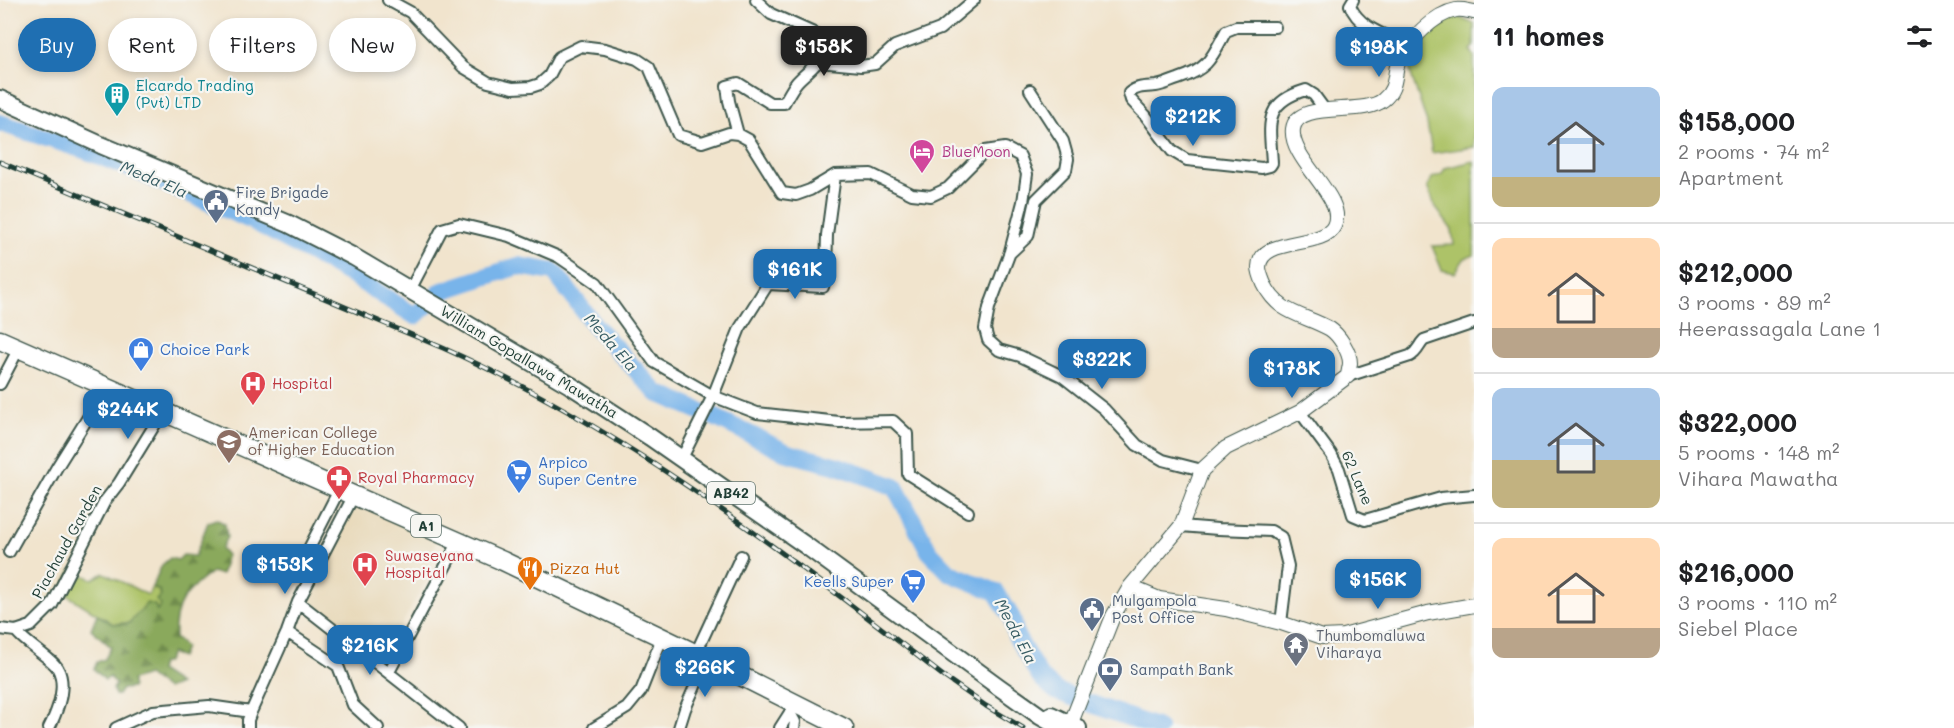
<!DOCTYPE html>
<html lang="en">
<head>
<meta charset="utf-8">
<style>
	body { margin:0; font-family:Mali,sans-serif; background:#f6f6f6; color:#202124; height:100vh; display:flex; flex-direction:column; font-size:22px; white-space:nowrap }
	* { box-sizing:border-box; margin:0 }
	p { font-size:20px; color:#757577 }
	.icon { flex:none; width:33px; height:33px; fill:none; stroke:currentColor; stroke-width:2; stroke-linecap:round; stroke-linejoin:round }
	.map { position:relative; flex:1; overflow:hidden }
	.side { display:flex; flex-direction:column; background:#fff; width:480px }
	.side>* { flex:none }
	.hud { position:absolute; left:18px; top:18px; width:570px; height:54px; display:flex; gap:12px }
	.price { position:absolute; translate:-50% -51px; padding:0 14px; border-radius:12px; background:#1f6fb2; color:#fff; font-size:20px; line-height:39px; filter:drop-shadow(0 2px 3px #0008) }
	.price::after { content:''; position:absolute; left:50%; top:36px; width:18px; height:14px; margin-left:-9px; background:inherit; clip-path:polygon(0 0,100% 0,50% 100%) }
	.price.current { background:#222; color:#fff }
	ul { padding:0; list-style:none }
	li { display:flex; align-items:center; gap:18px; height:150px; padding:0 18px }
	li+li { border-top:2px solid #e0e0e0 }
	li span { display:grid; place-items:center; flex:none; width:168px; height:120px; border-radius:12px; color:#555 }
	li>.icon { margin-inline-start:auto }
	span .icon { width:72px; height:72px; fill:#fffc; stroke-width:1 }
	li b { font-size:26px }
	h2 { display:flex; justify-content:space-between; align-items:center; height:72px; padding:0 18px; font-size:26px }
	.pill { padding:0 21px; border-radius:27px; background:#fff; box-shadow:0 3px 9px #0003; font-size:21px; line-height:54px }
	.pill.current { background:#1f6fb2; color:#fff }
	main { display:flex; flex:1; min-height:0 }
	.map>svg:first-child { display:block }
</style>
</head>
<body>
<main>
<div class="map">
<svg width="1474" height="728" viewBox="0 0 1474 728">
	<defs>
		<pattern id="forest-firs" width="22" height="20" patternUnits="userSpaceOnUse" patternTransform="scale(1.5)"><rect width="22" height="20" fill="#8aa95c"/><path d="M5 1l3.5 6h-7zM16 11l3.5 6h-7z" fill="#708b4d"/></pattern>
	</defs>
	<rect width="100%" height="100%" fill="#f6f6f2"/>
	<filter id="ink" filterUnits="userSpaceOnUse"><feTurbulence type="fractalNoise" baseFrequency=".0167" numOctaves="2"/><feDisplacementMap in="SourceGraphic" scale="12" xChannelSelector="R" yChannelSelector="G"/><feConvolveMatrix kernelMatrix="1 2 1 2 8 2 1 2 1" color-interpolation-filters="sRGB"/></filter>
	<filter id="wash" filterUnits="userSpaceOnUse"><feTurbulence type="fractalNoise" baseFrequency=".008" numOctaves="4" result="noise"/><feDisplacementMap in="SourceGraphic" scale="24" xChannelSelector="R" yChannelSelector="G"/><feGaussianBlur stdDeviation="1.35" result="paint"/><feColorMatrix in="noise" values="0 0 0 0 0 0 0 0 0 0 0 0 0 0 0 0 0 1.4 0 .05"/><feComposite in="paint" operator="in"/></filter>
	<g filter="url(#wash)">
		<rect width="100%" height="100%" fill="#f1e4cd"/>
		<path fill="#e8d9ba" d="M355,506L439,536L428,559V577L385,655L312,605L301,600Z"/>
		<path fill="#adc368" stroke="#66804e" stroke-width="1.5" d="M1453,15L1474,24V47L1471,50L1474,57V147L1432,153L1427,123L1406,59L1434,24Z
			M1474,161V255L1464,259L1455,273L1442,270L1432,246L1454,245L1452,230L1436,208L1427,187L1432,178L1442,174L1445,168Z
			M71,570L93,579L104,573L148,595L152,587L160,591L161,605L156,612L147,603L129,623L113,624L62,592Z"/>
		<path fill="url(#forest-firs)" stroke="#547348" stroke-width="1.5" d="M216,519L225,524L227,537L221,549L227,555L221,575L212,572C186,592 173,603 175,638L185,647L181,658L171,653L166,663H161L159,671L179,684L167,689L147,675L132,680V688L122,689L118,695H115L113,689L116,684L110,677L105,680L94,669L97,662L105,659L111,647L91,629L97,614L113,624L129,623L147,603L155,605L157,611L161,605L156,600L161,596L160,591L152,587L162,565L170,558L178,560L183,555L195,556L208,522Z"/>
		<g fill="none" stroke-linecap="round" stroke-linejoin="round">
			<path stroke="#78b4ea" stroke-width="18" d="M0,123L87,151L129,168L255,222L346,272L415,316L442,291L518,266L554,272L596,327L657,393L716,418L788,453L838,466L895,487L929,551L950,573L996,592L1012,618L1016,636L1040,677L1056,691L1158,728"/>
		</g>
	</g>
	<g filter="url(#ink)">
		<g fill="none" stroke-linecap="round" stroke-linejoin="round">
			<defs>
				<path id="street" d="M388,0L410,12L463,67L488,82L513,88L531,87L540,84L549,76L559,57L581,46L605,49L637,59L649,67L678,135L702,142L729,133L738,134L749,140L782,193L796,195L810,190L835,175L871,174L912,194L931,196L948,188L985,151L1005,148L1020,156L1027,174L1023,202L1009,255L989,308L985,329L988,340L999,350L1020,356L1062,376L1104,409L1137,445L1163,460L1202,470
					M1353,0L1350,5C1358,28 1388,36 1408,46
					M1275,27H1236L1226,31C1212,57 1209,69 1178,79C1171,81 1164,85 1156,86C1146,87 1137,86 1129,93L1131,100L1146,116L1172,151L1187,160L1262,168L1270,166L1272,163C1270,125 1262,103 1306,90L1314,95L1325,110
					M819,62L861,66L875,64L895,46L940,29L974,0
					M738,134L729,101L727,86L738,83L770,103H784C788,96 792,88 797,82C810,67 835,57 816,34L771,14L756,0
					M1009,254L1028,236L1036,200L1066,170L1068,159L1063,141L1030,90
					M410,290L442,229L459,224L509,236L559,257L597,283L654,362L713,396L757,413L839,422L893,421L907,434L908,474L968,512
					M1348,376L1410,356C1418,352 1418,346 1424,340L1474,323
					M0,384L19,348
					M1300,412L1331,454L1339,469L1353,515L1365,520L1441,498L1474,495
					M682,458L713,396L740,328L768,284L823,287L826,273L827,235L835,175
					M1181,526L1218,529L1271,531L1281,537L1288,566L1281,623
					M9,552L57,467L107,387
					M299,568L340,488
					M298,602L459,728
					M0,629L16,631L31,626L52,605L105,501L119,483L162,413
					M16,631C26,644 54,660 58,669C67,686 57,712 49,728
					M287,632L338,666L353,705L378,728
					M696,653L741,556
					M389,672L459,541
					M790,713L795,722L794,728
					M116,728L153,711L209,706L251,712
					M248,728V720L251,712L287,632L298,602L354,495
					M594,728L627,708L641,691L662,638
					M679,728L685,709L707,659
					M780,728L796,703"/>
				<path id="secondary" d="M1130,587L1159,599L1226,609L1281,623L1322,637L1343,636L1428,613L1474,605
					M1069,728L1113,616L1130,587L1181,526L1202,470L1226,448L1300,412L1348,376C1348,372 1350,367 1350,363C1350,352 1339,335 1330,329C1304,314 1279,315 1264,284C1262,279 1259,272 1259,267C1260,236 1323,249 1334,226C1348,198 1289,160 1293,129C1297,99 1363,117 1383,100C1398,88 1393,74 1399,60C1409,40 1434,14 1456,10C1462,9 1468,11 1474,12"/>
				<path id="primary" d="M0,99L101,145L289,224L354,257L570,385L650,437L805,545L999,687L1040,716L1061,728
					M1051,715L1078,728"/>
				<path id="highway" d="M0,340L503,561L707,659L844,728"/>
			</defs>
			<use href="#street" stroke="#3e564b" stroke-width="14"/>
			<use href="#secondary" stroke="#3e564b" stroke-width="16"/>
			<use href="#primary" stroke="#3e564b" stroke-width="20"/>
			<use href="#highway" stroke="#3e564b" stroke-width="21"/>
			<use href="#street" stroke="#fff" stroke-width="10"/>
			<use href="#secondary" stroke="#fff" stroke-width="14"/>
			<use href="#primary" stroke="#fff" stroke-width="16"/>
			<use href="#highway" stroke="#fff" stroke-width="18"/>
			<defs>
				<path id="rail" d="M0,162L443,348C628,430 787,555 946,678L986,706L1023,728"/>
			</defs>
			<use href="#rail" stroke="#1f3d34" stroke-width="5"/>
			<use href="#rail" stroke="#f6f6f2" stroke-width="3" stroke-dasharray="9" stroke-linecap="butt"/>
		</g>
	</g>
	<defs>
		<symbol id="building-pin" viewBox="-11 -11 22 30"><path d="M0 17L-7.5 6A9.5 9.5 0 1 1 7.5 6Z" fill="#0f9aa8" stroke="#f6f6f2"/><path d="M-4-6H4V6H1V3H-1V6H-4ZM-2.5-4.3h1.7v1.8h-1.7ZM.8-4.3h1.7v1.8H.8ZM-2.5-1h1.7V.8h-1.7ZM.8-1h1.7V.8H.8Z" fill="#fff"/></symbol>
		<symbol id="hotel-pin" viewBox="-11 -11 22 30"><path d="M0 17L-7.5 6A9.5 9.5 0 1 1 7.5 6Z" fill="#d1479c" stroke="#f6f6f2"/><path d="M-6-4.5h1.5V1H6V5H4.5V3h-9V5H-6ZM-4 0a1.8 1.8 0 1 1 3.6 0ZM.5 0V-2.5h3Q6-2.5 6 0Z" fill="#fff"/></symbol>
		<symbol id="civic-pin" viewBox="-11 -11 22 30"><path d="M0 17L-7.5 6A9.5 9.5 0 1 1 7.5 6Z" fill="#5c6f8a" stroke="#f6f6f2"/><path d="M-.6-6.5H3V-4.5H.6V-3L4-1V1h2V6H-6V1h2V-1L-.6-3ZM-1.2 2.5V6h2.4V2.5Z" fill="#fff"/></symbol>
		<symbol id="shop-pin" viewBox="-11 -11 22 30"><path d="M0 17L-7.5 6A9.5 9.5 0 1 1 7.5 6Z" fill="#3f7fe0" stroke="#f6f6f2"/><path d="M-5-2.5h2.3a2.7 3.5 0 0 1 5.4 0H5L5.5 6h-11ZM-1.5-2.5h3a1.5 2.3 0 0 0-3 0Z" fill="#fff"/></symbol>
		<symbol id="hospital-pin" viewBox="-11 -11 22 30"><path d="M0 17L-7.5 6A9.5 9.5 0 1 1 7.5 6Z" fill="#e0444e" stroke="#f6f6f2"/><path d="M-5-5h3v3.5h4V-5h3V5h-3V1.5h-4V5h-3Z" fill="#fff"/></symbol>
		<symbol id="university-pin" viewBox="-11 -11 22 30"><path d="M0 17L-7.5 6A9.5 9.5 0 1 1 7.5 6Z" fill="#8d6e63" stroke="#f6f6f2"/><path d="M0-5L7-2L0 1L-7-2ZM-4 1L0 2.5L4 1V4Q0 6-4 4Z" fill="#fff"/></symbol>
		<symbol id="supermarket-pin" viewBox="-11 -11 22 30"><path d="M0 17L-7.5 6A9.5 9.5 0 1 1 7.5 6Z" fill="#3f7fe0" stroke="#f6f6f2"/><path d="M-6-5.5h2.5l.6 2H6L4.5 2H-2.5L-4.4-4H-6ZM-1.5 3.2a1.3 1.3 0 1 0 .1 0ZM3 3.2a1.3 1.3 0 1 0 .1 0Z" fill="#fff"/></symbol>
		<symbol id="pharmacy-pin" viewBox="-11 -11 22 30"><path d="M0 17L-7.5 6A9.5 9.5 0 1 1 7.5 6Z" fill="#e0444e" stroke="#f6f6f2"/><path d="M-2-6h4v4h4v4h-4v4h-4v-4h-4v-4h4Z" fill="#fff"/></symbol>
		<symbol id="restaurant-pin" viewBox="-11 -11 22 30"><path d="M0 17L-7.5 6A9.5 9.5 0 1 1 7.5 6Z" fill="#e8710a" stroke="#f6f6f2"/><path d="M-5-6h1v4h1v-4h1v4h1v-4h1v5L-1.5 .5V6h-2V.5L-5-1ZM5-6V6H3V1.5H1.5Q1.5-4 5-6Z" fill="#fff"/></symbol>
		<symbol id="temple-pin" viewBox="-11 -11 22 30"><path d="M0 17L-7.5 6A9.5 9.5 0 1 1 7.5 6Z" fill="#6b7280" stroke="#f6f6f2"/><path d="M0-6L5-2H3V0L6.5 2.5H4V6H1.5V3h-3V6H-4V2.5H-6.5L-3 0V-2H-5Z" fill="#fff"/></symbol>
		<symbol id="bank-pin" viewBox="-11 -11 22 30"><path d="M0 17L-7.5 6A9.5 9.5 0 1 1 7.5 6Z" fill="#5c6f8a" stroke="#f6f6f2"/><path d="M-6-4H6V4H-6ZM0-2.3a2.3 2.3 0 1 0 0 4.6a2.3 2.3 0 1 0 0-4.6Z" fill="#fff"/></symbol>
	</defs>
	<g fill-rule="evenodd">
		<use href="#building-pin" x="102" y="80" width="30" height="40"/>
		<use href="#hotel-pin" x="907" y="137" width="30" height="40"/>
		<use href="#civic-pin" x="201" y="187" width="30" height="40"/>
		<use href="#shop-pin" x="126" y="335" width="30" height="40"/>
		<use href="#hospital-pin" x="238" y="369" width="30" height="40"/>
		<use href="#university-pin" x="214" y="427" width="30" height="40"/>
		<use href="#supermarket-pin" x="504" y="457" width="30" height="40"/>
		<use href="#pharmacy-pin" x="324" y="463" width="30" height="40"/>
		<use href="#hospital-pin" x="350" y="550" width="30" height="40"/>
		<use href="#restaurant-pin" x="515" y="554" width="30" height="40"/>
		<use href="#supermarket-pin" x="898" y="567" width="30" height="40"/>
		<use href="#civic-pin" x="1077" y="595" width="30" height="40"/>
		<use href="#temple-pin" x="1281" y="630" width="30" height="40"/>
		<use href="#bank-pin" x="1095" y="655" width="30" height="40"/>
	</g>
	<g text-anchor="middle" stroke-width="4.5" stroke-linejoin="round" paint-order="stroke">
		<g fill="#f6f6f2" stroke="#60746d" stroke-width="1.5">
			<rect x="707" y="482" width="48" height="22" rx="4.5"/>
			<rect x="411" y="515" width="30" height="22" rx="4.5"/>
		</g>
		<g font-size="14" font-weight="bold" fill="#1f3d34">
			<text x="731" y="498">AB42</text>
			<text x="426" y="531">A1</text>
		</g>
		<g font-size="15" fill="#0d838f" stroke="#f6f6f2" text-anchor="start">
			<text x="136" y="91">Elcardo Trading<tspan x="136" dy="17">(Pvt) LTD</tspan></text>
		</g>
		<g font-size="15" fill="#b23c85" stroke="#f6f6f2" text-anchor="start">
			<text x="942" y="157">BlueMoon</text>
		</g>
		<g font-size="15" fill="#4e5e75" stroke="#f6f6f2" text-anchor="start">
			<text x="236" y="198">Fire Brigade<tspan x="236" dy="17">Kandy</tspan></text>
			<text x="1112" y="606">Mulgampola<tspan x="1112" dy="17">Post Office</tspan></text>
			<text x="1130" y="675">Sampath Bank</text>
		</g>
		<g font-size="15" fill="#366cbe" stroke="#f6f6f2" text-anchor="start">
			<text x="160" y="355">Choice Park</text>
			<text x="538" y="468">Arpico<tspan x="538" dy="17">Super Centre</tspan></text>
			<text x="894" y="587" text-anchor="end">Keells Super</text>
		</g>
		<g font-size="15" fill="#1f3d34" stroke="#f6f6f2">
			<text transform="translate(529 362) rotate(31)" y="5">William Gopallawa Mawatha</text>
			<text transform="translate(1357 478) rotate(67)" y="5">62 Lane</text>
			<text transform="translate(67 542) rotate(-61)" y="5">Piachaud Garden</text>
		</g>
		<g font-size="15" fill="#be3a42" stroke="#f6f6f2" text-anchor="start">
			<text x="272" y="389">Hospital</text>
			<text x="358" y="483">Royal Pharmacy</text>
			<text x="385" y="561">Suwasevana<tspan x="385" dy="17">Hospital</tspan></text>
		</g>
		<g font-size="15" fill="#785e54" stroke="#f6f6f2" text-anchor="start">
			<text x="248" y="438">American College<tspan x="248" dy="17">of Higher Education</tspan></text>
		</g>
		<g font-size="15" fill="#c56008" stroke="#f6f6f2" text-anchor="start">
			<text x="550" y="574">Pizza Hut</text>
		</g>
		<g font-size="15" fill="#5b616d" stroke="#f6f6f2" text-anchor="start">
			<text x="1316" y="641">Thumbomaluwa<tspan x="1316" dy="17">Viharaya</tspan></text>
		</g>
		<g font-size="16" font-style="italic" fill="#355b62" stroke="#f6f6f2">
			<text transform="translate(154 179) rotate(23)" y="6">Meda Ela</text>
			<text transform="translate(611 342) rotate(49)" y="6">Meda Ela</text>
			<text transform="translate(1016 631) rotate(62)" y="6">Meda Ela</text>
		</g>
	</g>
</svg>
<b class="price current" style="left:824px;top:77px">$158K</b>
<b class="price" style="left:1379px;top:78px">$198K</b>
<b class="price" style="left:1193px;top:147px">$212K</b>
<b class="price" style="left:795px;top:300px">$161K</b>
<b class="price" style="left:1102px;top:390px">$322K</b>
<b class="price" style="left:1292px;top:399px">$178K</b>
<b class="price" style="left:128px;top:440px">$244K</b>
<b class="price" style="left:285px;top:595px">$153K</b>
<b class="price" style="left:1378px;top:610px">$156K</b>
<b class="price" style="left:370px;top:676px">$216K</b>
<b class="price" style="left:705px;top:698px">$266K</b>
<div class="hud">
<a class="pill current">Buy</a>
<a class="pill">Rent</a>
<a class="pill">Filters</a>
<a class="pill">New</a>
</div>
</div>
<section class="side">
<h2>11 homes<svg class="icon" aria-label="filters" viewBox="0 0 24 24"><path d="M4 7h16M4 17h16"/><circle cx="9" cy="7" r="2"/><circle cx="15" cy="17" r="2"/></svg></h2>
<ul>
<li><span style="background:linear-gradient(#a9c7e8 75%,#c2b280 0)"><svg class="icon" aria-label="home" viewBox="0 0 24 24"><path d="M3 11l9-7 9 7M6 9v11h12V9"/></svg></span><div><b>$158,000</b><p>2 rooms · 74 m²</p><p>Apartment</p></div></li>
<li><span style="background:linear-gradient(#ffd9b3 75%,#b9a48a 0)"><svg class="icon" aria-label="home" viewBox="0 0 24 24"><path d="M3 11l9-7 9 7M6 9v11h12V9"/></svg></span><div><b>$212,000</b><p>3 rooms · 89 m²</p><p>Heerassagala Lane 1</p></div></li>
<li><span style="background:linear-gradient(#a9c7e8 60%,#c2b280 0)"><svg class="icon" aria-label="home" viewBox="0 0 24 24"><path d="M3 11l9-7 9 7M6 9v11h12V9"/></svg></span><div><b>$322,000</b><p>5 rooms · 148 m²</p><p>Vihara Mawatha</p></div></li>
<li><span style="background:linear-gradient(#ffd9b3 75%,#b9a48a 0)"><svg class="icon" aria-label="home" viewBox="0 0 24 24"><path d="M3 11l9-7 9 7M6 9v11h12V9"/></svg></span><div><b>$216,000</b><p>3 rooms · 110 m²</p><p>Siebel Place</p></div></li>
</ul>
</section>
</main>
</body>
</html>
